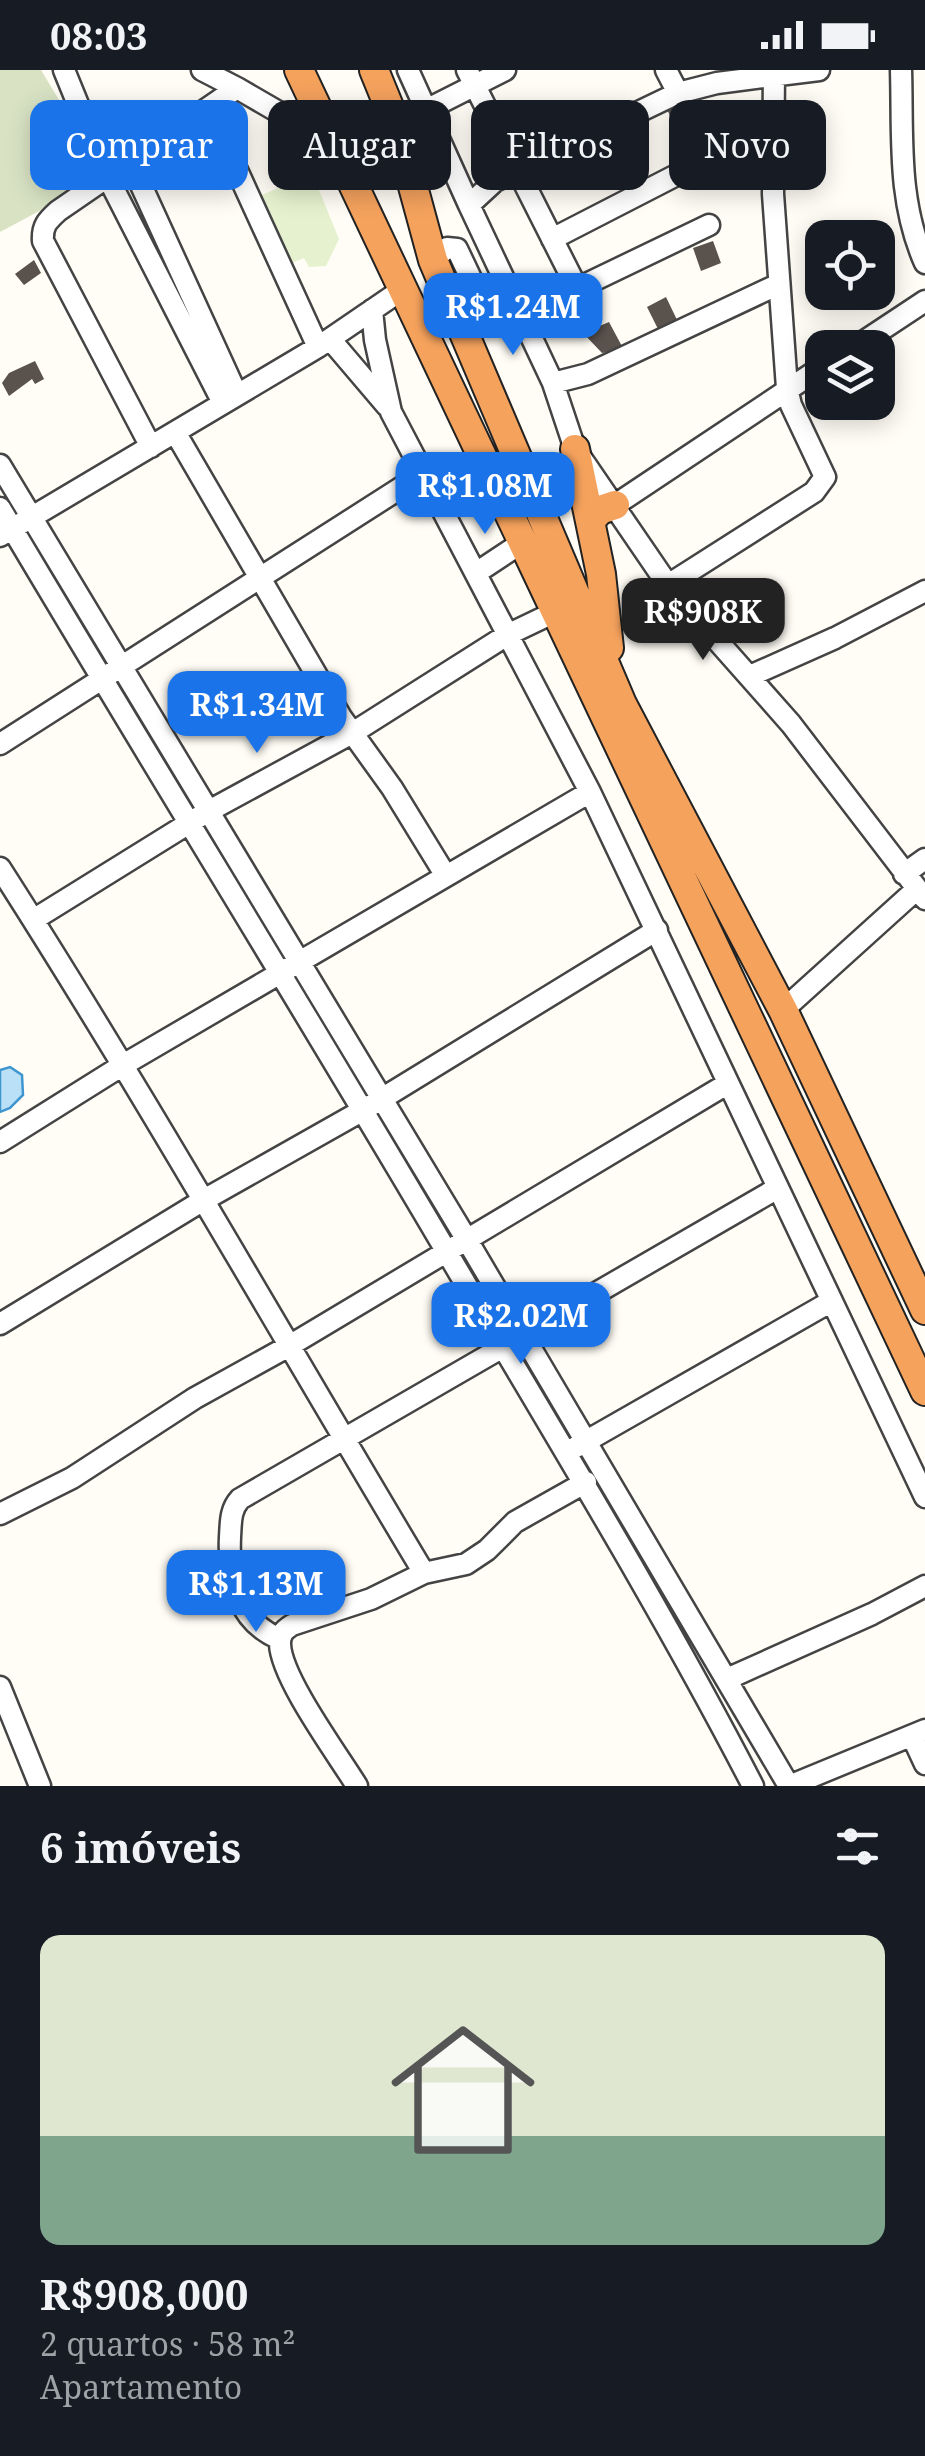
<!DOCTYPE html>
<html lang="pt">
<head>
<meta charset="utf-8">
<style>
	body { margin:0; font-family:"Noto Serif",serif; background:#20242c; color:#f1f3f6; height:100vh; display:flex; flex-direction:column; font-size:38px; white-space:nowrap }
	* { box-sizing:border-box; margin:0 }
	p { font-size:32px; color:#9ea1a6 }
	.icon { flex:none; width:55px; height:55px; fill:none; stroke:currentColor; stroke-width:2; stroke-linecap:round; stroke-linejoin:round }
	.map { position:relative; height:1716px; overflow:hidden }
	.sheet { display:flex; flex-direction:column; background:#171b24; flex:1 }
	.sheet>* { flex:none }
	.guide { position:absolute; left:30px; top:30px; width:865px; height:90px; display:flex; gap:20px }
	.fabs { position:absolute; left:805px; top:150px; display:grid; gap:20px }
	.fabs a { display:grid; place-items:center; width:90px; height:90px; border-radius:20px; background:#171b24; box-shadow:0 5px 25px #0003; font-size:50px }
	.price { position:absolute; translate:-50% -85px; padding:0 22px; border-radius:20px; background:#1a73e8; color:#fff; font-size:32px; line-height:65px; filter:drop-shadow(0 2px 5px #0008) }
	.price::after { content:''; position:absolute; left:50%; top:60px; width:30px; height:22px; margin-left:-15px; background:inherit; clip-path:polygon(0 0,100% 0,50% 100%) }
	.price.current { background:#222; color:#fff }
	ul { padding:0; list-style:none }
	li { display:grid; align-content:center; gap:20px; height:530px; padding:0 40px }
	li+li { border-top:2px solid #363941 }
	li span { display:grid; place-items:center; height:310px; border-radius:20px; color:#555 }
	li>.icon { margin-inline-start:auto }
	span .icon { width:180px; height:180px; fill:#fffc; stroke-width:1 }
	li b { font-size:42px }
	h2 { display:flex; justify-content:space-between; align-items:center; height:120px; padding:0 40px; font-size:42px }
	.pill { padding:0 35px; border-radius:20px; background:#171b24; box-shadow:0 5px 25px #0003; font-size:35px; line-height:90px }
	.pill.current { background:#1a73e8; color:#fff }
	.status { display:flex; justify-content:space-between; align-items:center; height:70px; padding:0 50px; background:#171b24; direction:ltr }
	.status svg { height:28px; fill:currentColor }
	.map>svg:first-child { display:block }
</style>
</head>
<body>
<div class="status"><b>08:03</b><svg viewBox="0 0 49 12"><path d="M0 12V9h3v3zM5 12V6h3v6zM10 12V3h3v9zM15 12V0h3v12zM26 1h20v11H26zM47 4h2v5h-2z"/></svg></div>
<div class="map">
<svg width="925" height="1716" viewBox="0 0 925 1716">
	<rect width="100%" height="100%" fill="#fffdf5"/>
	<path fill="#d9e3c4" d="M0,0H41L91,83L88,115L0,162Z"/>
	<path fill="#e6f2cf" d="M312,103L339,169L326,196L309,197L304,188L292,193L262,125Z"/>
	<path fill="#b9e0f7" stroke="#3f96cf" stroke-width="2.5" d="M10,997L22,1005L23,1025L10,1038L0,1042V1000Z"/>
	<path fill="#5a524d" d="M683,29L692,49L673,54L666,36Z
		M713,171L721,193L701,201L693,178Z
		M34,190L41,203L24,215L15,204Z
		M666,227L679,254L660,263L647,237Z
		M609,252L624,280L602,283L583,263Z
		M35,291L44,309L35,314L32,309L9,326L2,313L9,303Z"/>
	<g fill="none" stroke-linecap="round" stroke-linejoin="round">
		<defs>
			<path id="minor" d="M64,0L108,108L223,333
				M408,0L469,135
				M467,0L578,220
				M666,0L678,23
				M819,0L717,13L678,23L495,111L469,135L553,313L575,379L668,515L791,654L925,829
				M901,0C903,67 897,130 925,193
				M237,18L332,73
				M209,39L318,277
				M426,40L505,0
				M130,91L237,325
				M552,169L694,96
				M433,190L447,178L457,179L486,240L493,245L547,233L709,155
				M372,240L375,270L391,342L590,722L925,1427
				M330,269L387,336
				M854,278L925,231
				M553,313L588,304L779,214
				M175,362L341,647L392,718L446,806
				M151,377L43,171C42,156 47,151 58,141L237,18L202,0
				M0,395L467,1170L789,1716
				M615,435L822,297
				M0,438C148,688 301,934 448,1184C552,1361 659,1534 753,1716
				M0,466L318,277L403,219
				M476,503L523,472
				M668,515L814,422L825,407L791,335L787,318L773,124L774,0
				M750,606L835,568L925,521
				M0,674L424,403
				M0,798C148,1029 283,1268 424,1503
				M904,804L925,789
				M33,850L207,742L354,662L507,565L555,542
				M783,940L917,819
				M0,1072L123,995L590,722
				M0,1254L202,1131L365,1039L657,860
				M576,1377L830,1232
				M0,1444L72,1408L195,1328L289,1276L727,1014
				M280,1569C238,1552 228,1509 230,1467C231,1452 230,1440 240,1429L776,1119
				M727,1609L872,1544L925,1516
				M0,1617L40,1716
				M912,1666L925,1694
				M357,1716C338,1685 281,1608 280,1574C280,1564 284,1560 292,1555L371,1529L424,1503L466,1494L487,1480L515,1452L586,1412
				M789,1716L925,1660"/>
			<path id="highway" d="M299,0L925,1321
				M374,0L396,54L433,190L622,634L783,940L925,1240
				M575,379L601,504L609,578
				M590,451L600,440L615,435"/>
		</defs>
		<use href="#minor" stroke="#444" stroke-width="25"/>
		<use href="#highway" stroke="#222" stroke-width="32"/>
		<use href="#minor" stroke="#fff" stroke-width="20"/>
		<use href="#highway" stroke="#f5a25d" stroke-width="28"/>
	</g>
</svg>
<div class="fabs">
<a><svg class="icon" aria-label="locate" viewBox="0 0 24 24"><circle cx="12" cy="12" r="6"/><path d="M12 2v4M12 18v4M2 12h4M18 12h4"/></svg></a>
<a><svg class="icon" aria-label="layers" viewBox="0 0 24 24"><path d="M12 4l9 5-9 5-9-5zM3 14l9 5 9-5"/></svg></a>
</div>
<b class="price" style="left:513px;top:288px">R$1.24M</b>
<b class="price" style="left:485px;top:467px">R$1.08M</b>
<b class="price current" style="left:703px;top:593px">R$908K</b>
<b class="price" style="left:257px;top:686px">R$1.34M</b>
<b class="price" style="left:521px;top:1297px">R$2.02M</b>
<b class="price" style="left:256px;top:1565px">R$1.13M</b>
<div class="guide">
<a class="pill current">Comprar</a>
<a class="pill">Alugar</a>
<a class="pill">Filtros</a>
<a class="pill">Novo</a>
</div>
</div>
<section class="sheet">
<h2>6 imóveis<svg class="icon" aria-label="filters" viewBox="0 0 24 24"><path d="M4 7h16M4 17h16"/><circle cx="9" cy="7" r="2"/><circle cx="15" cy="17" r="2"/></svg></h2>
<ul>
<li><span style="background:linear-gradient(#dfe7d0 65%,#7fa58c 0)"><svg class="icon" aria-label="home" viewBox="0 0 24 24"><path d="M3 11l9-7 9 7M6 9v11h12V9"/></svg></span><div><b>R$908,000</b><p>2 quartos · 58 m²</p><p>Apartamento</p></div></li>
</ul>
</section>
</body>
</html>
